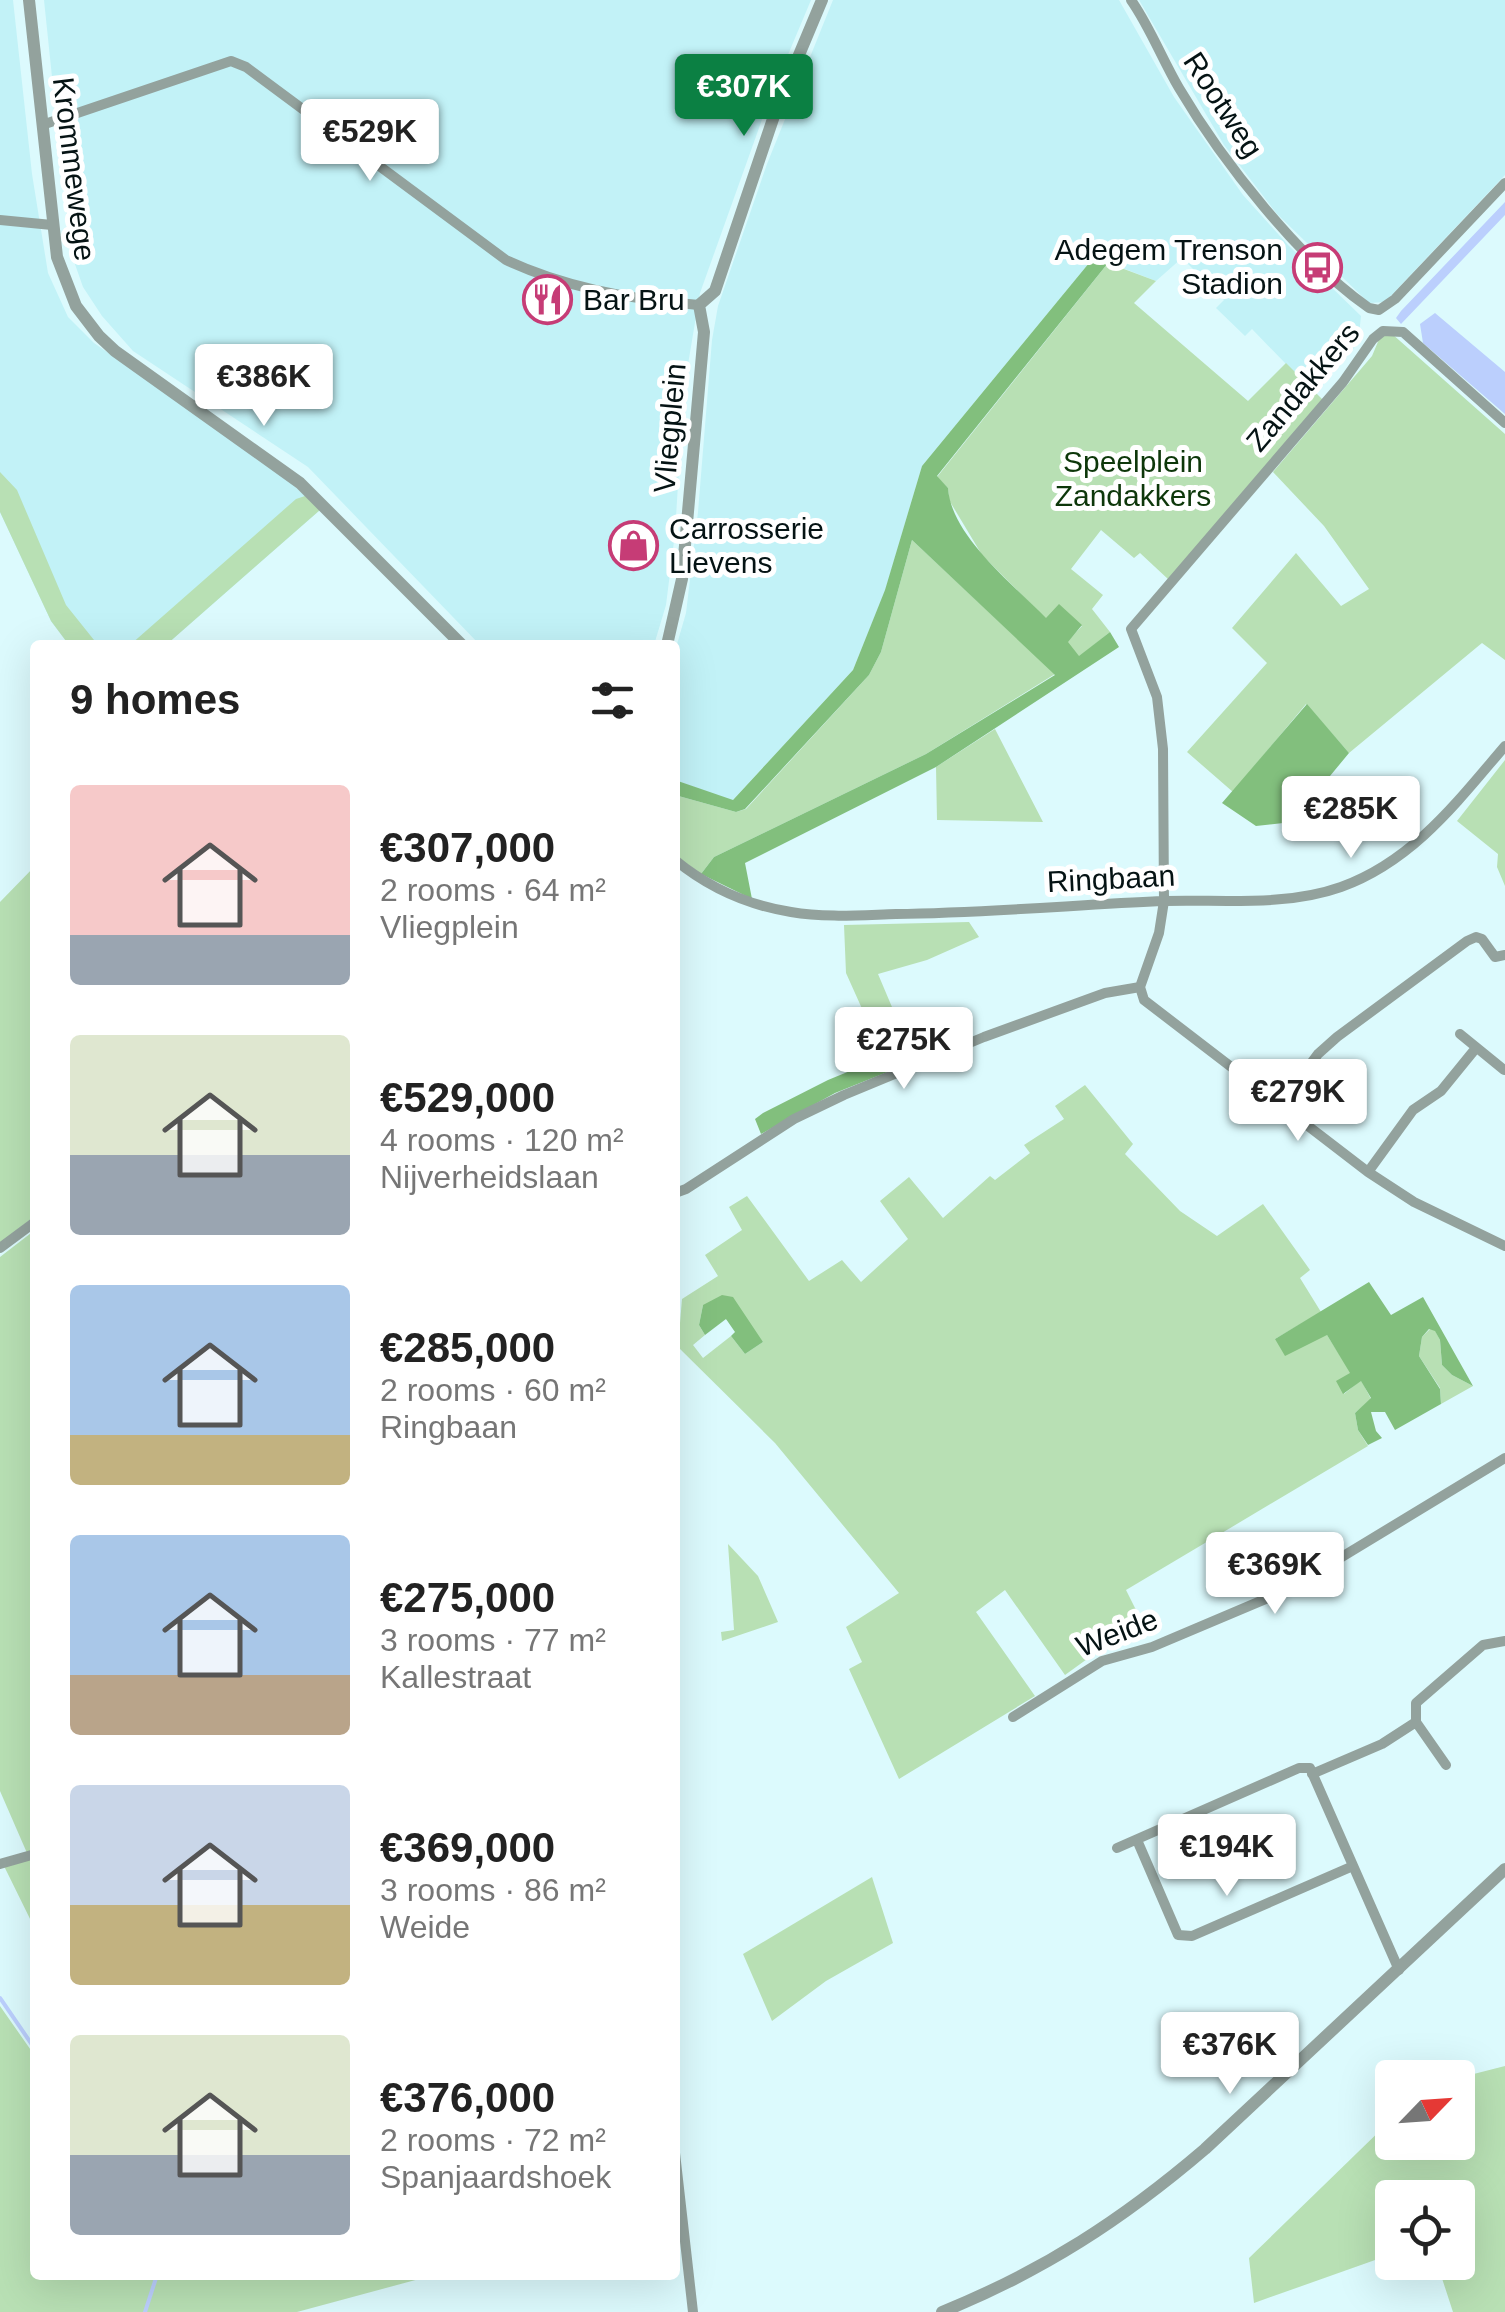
<!DOCTYPE html>
<html lang="en">
<head>
<meta charset="utf-8">
<style>
	body { margin:0; font-family:Helvetica,sans-serif; background:#f2f2f2; color:#222; height:100vh; display:flex; flex-direction:column; font-size:38px; white-space:nowrap }
	* { box-sizing:border-box; margin:0 }
	p { font-size:32px; color:#767676 }
	.icon { flex:none; width:55px; height:55px; fill:none; stroke:currentColor; stroke-width:2; stroke-linecap:round; stroke-linejoin:round }
	.map { position:relative; flex:1; overflow:hidden }
	.details { position:absolute; left:30px; top:640px; width:650px; height:1640px; display:flex; flex-direction:column; background:#fff; border-radius:10px; box-shadow:0 10px 40px #0002 }
	.details>* { flex:none }
	.needle { width:65px; rotate:65deg }
	.controls { position:absolute; left:1375px; top:2060px; display:grid; gap:20px }
	.controls a { display:grid; place-items:center; width:100px; height:100px; border-radius:10px; background:#fff; box-shadow:0 10px 40px #0002; font-size:50px }
	.price { position:absolute; translate:-50% -85px; padding:0 22px; border-radius:10px; background:#fff; color:#222; font-size:32px; line-height:65px; filter:drop-shadow(0 2px 5px #0008) }
	.price::after { content:''; position:absolute; left:50%; top:60px; width:30px; height:22px; margin-left:-15px; background:inherit; clip-path:polygon(0 0,100% 0,50% 100%) }
	.price.current { background:#0b8043; color:#fff }
	ul { padding:0; list-style:none }
	li { display:flex; align-items:center; gap:30px; height:250px; padding:0 40px }
	li span { display:grid; place-items:center; flex:none; width:280px; height:200px; border-radius:10px; color:#555 }
	li>.icon { margin-inline-start:auto }
	span .icon { width:120px; height:120px; fill:#fffc; stroke-width:1 }
	li b { font-size:42px }
	h2 { display:flex; justify-content:space-between; align-items:center; height:120px; padding:0 40px; font-size:42px }
	.map>svg:first-child { display:block }
</style>
</head>
<body>
<div class="map">
<svg width="1505" height="2312" viewBox="0 0 1505 2312">
	<rect width="100%" height="100%" fill="#dcfafd"/>
	<path fill="#c2f2f7" d="M0,0H13L32,174L48,273L68,317L94,343L208,422L290,482L320,510L166,645H69L51,621L0,512Z
		M44,0H811L769,100L700,293L684,388L675,533L666,605L654,645H480L308,467L133,351L102,316L83,287L70,250Z
		M833,0H1119L1174,97L1243,195L1288,245L1361,316L1358,343L1315,394L1252,329L1245,336L1216,308L1224,300L1182,258L1156,281L1094,257L922,466L885,591L853,670L732,801L675,780V651L686,613L698,512L712,340L718,306L767,164Z
		M1139,0H1505V175L1385,302L1369,303L1277,214L1224,145Z"/>
	<path fill="#b8e0b4" fill-rule="evenodd" d="M1108,263L1156,281L1134,303L1248,401L1286,363L1323,400L1169,580L1140,553L1134,558L1101,530L1071,569L1103,595L1092,609L1110,632L1079,657L1067,642L1082,626L1046,619L982,555L949,500L948,488L937,477Z
		M1391,333L1505,434V660L1482,643L1349,753L1306,704L1233,792L1187,752L1267,663L1232,628L1296,553L1341,606L1369,589L1324,526L1273,472L1372,356L1380,337Z
		M0,472L17,490L66,605L98,645H69L51,621L0,512Z
		M305,496L320,510L166,645H130L296,499Z
		M912,540L1055,674L926,754L714,857L701,874L675,855V795L736,812L746,809L869,675L881,652Z
		M995,729L1043,822L937,820L936,767Z
		M1505,760V886L1497,867L1498,854L1457,821Z
		M35,866V1216L0,1243V902Z
		M969,922L979,937L927,960L878,974L914,1059L890,1071L846,973L844,925Z
		M1085,1085L1133,1144L1125,1154L1180,1211L1217,1236L1263,1204L1310,1270L1300,1278L1321,1312L1275,1339L1327,1335L1351,1373L1344,1394L1361,1380L1371,1399L1355,1413L1358,1430L1368,1446L1126,1590L1141,1620L1065,1675L1005,1590L976,1612L1035,1696L899,1779L849,1669L862,1662L846,1627L899,1593L775,1443L678,1347L682,1299L718,1276L705,1255L742,1230L729,1207L747,1196L809,1281L842,1260L861,1282L908,1239L880,1201L909,1177L943,1218L990,1176L995,1180L1030,1153L1024,1145L1064,1119L1055,1106ZM703,1305L763,1342L745,1354L731,1336L703,1358L693,1345L705,1335L699,1325Z
		M35,1230V1851L27,1853L0,1791V1257Z
		M1430,1329L1435,1330L1440,1340L1442,1365L1452,1375L1473,1386L1441,1404L1440,1388L1419,1356L1422,1337Z
		M728,1544L758,1576L778,1622L722,1641L721,1632L734,1630Z
		M35,1858V1929L4,1866Z
		M872,1877L893,1943L826,1981L772,2021L743,1954Z
		M0,2006L35,2056V2275H434L297,2312H0Z
		M1505,2066V2312H1453L1437,2263L1458,2262V2198H1392V2254L1254,2303L1249,2258L1392,2119V2142H1458V2078Z"/>
	<path fill="#82bf7d" d="M1094,257L1108,263L937,476L948,488C951,536 1014,585 1046,618L1059,604L1082,625L1068,642L1079,656L1110,632L1119,647L936,767L745,863L752,899L701,874L714,857L926,754L1055,675L912,540L881,652L869,675L745,809L736,812L675,795V780L733,800L853,670L885,590L922,466Z
		M1307,704L1349,753L1292,822L1256,826L1222,803Z
		M884,1057L890,1071L835,1093L761,1134L755,1119L763,1113L828,1080Z
		M1369,1282L1391,1315L1423,1297L1473,1386L1452,1375L1442,1365L1440,1340L1435,1331L1429,1329L1422,1337L1419,1356L1440,1389L1441,1404L1395,1430L1385,1412H1371L1376,1431L1382,1438L1368,1445L1358,1430L1355,1413L1371,1398L1361,1381L1343,1394L1336,1381L1350,1373L1327,1335L1285,1356L1275,1339Z
		M722,1295L733,1297L763,1342L745,1354L731,1336L735,1332L726,1319L705,1335L699,1325L703,1305Z"/>
	<path fill="#bbcffd" d="M1505,202V215L1401,324L1396,318L1401,311Z
		M1435,313L1505,372V414L1423,343L1420,324Z"/>
	<g fill="none" stroke-linecap="round" stroke-linejoin="round">
		<path stroke="#bbcffd" stroke-width="4" d="M0,1998L35,2049
			M145,2312L157,2275"/>
		<path stroke="#93a29d" stroke-width="10" d="M1131,0C1150,27 1162,59 1179,88C1222,161 1300,260 1369,308L1379,310L1395,299L1505,183
			M42,125L231,61L246,67L506,260C564,287 634,300 699,305
			M0,220L52,225
			M1505,423L1403,332L1383,331L1373,339L1343,382L1131,629L1157,697L1163,749L1164,901L1159,933L1140,987L1144,1000L1368,1172L1414,1202L1505,1246
			M675,860C709,888 747,905 791,912C825,918 862,915 896,914C985,913 1073,905 1161,901C1220,899 1285,907 1341,887C1413,861 1457,802 1505,746
			M1460,1034L1504,1070
			M1280,1105L1318,1054L1337,1037L1467,941L1476,937L1482,939L1495,957L1505,955
			M1368,1172L1413,1110L1441,1091L1476,1048
			M675,1193L686,1189L794,1119L844,1095L984,1037L1105,993L1140,987
			M0,1248L35,1222
			M1013,1717L1102,1661L1152,1647L1289,1589L1505,1458
			M1416,1722L1446,1765
			M1312,1774L1382,1744L1416,1722V1703L1483,1645L1505,1641
			M1137,1840L1178,1935L1192,1936L1353,1866
			M1117,1848L1299,1768H1310L1399,1970
			M0,1864L35,1854
			M675,2153L693,2312"/>
		<path stroke="#93a29d" stroke-width="12" d="M29,0L57,257L76,306L99,336L115,351L300,483L462,645
			M667,645L682,579L704,332L699,305L715,291L776,110L822,0
			M942,2312C1043,2271 1122,2220 1205,2149L1505,1869"/>
	</g>
	<defs>
		<symbol id="bus-ring" viewBox="-11 -11 22 22"><circle r="9.5" fill="#fff" stroke="#c63c76" stroke-width="1.5"/><path d="M-5-6H5V4H4V6H2V4H-2V6H-4V4H-5ZM-3.5-4V0h7V-4ZM-3.5 1.2v1.5H-2V1.2ZM2 1.2v1.5H3.5V1.2Z" fill="#c63c76"/></symbol>
		<symbol id="restaurant-ring" viewBox="-11 -11 22 22"><circle r="9.5" fill="#fff" stroke="#c63c76" stroke-width="1.5"/><path d="M-5-6h1v4h1v-4h1v4h1v-4h1v5L-1.5 .5V6h-2V.5L-5-1ZM5-6V6H3V1.5H1.5Q1.5-4 5-6Z" fill="#c63c76"/></symbol>
		<symbol id="shop-ring" viewBox="-11 -11 22 22"><circle r="9.5" fill="#fff" stroke="#c63c76" stroke-width="1.5"/><path d="M-5-2.5h2.3a2.7 3.5 0 0 1 5.4 0H5L5.5 6h-11ZM-1.5-2.5h3a1.5 2.3 0 0 0-3 0Z" fill="#c63c76"/></symbol>
	</defs>
	<g fill-rule="evenodd">
		<use href="#bus-ring" x="1290" y="240" width="55" height="55"/>
		<use href="#restaurant-ring" x="520" y="272" width="55" height="55"/>
		<use href="#shop-ring" x="606" y="518" width="55" height="55"/>
	</g>
	<g text-anchor="middle" stroke-width="10" stroke-linejoin="round" paint-order="stroke">
		<g font-size="30" fill="#051314" stroke="#fff">
			<text transform="translate(1223 105) rotate(57)" y="10">Rootweg</text>
			<text transform="translate(74 169) rotate(83)" y="10">Krommewege</text>
			<text transform="translate(1303 387) rotate(-50)" y="10">Zandakkers</text>
			<text transform="translate(670 428) rotate(-85)" y="10">Vliegplein</text>
			<text transform="translate(1111 879) rotate(-3)" y="10">Ringbaan</text>
			<text transform="translate(1117 1633) rotate(-21)" y="10">Weide</text>
		</g>
		<g font-size="30" fill="#051314" stroke="#fff" text-anchor="start">
			<text x="1283" y="260" text-anchor="end">Adegem Trenson<tspan x="1283" dy="34">Stadion</tspan></text>
			<text x="583" y="310">Bar Bru</text>
			<text x="669" y="539">Carrosserie<tspan x="669" dy="34">Lievens</tspan></text>
		</g>
		<g font-size="30" fill="#0d370a" stroke="#fff">
			<text x="1133" y="472">Speelplein<tspan x="1133" dy="34">Zandakkers</tspan></text>
		</g>
	</g>
</svg>
<div class="controls">
<a><svg class="needle" viewBox="-14 -14 28 28"><path d="M0-13l5 13h-10z" fill="#e53935"/><path d="M0 13l5-13h-10z" fill="#767676"/></svg></a>
<a><svg class="icon" aria-label="locate" viewBox="0 0 24 24"><circle cx="12" cy="12" r="6"/><path d="M12 2v4M12 18v4M2 12h4M18 12h4"/></svg></a>
</div>
<b class="price current" style="left:744px;top:139px">€307K</b>
<b class="price" style="left:370px;top:184px">€529K</b>
<b class="price" style="left:264px;top:429px">€386K</b>
<b class="price" style="left:1351px;top:861px">€285K</b>
<b class="price" style="left:904px;top:1092px">€275K</b>
<b class="price" style="left:1298px;top:1144px">€279K</b>
<b class="price" style="left:1275px;top:1617px">€369K</b>
<b class="price" style="left:1227px;top:1899px">€194K</b>
<b class="price" style="left:1230px;top:2097px">€376K</b>
<section class="details">
<h2>9 homes<svg class="icon" aria-label="filters" viewBox="0 0 24 24"><path d="M4 7h16M4 17h16"/><circle cx="9" cy="7" r="2"/><circle cx="15" cy="17" r="2"/></svg></h2>
<ul>
<li><span style="background:linear-gradient(#f6c9c9 75%,#9aa5b1 0)"><svg class="icon" aria-label="home" viewBox="0 0 24 24"><path d="M3 11l9-7 9 7M6 9v11h12V9"/></svg></span><div><b>€307,000</b><p>2 rooms · 64 m²</p><p>Vliegplein</p></div></li>
<li><span style="background:linear-gradient(#dfe7d0 60%,#9aa5b1 0)"><svg class="icon" aria-label="home" viewBox="0 0 24 24"><path d="M3 11l9-7 9 7M6 9v11h12V9"/></svg></span><div><b>€529,000</b><p>4 rooms · 120 m²</p><p>Nijverheidslaan</p></div></li>
<li><span style="background:linear-gradient(#a9c7e8 75%,#c2b280 0)"><svg class="icon" aria-label="home" viewBox="0 0 24 24"><path d="M3 11l9-7 9 7M6 9v11h12V9"/></svg></span><div><b>€285,000</b><p>2 rooms · 60 m²</p><p>Ringbaan</p></div></li>
<li><span style="background:linear-gradient(#a9c7e8 70%,#b9a48a 0)"><svg class="icon" aria-label="home" viewBox="0 0 24 24"><path d="M3 11l9-7 9 7M6 9v11h12V9"/></svg></span><div><b>€275,000</b><p>3 rooms · 77 m²</p><p>Kallestraat</p></div></li>
<li><span style="background:linear-gradient(#c9d6e8 60%,#c2b280 0)"><svg class="icon" aria-label="home" viewBox="0 0 24 24"><path d="M3 11l9-7 9 7M6 9v11h12V9"/></svg></span><div><b>€369,000</b><p>3 rooms · 86 m²</p><p>Weide</p></div></li>
<li><span style="background:linear-gradient(#dfe7d0 60%,#9aa5b1 0)"><svg class="icon" aria-label="home" viewBox="0 0 24 24"><path d="M3 11l9-7 9 7M6 9v11h12V9"/></svg></span><div><b>€376,000</b><p>2 rooms · 72 m²</p><p>Spanjaardshoek</p></div></li>
</ul>
</section>
</div>
</body>
</html>
